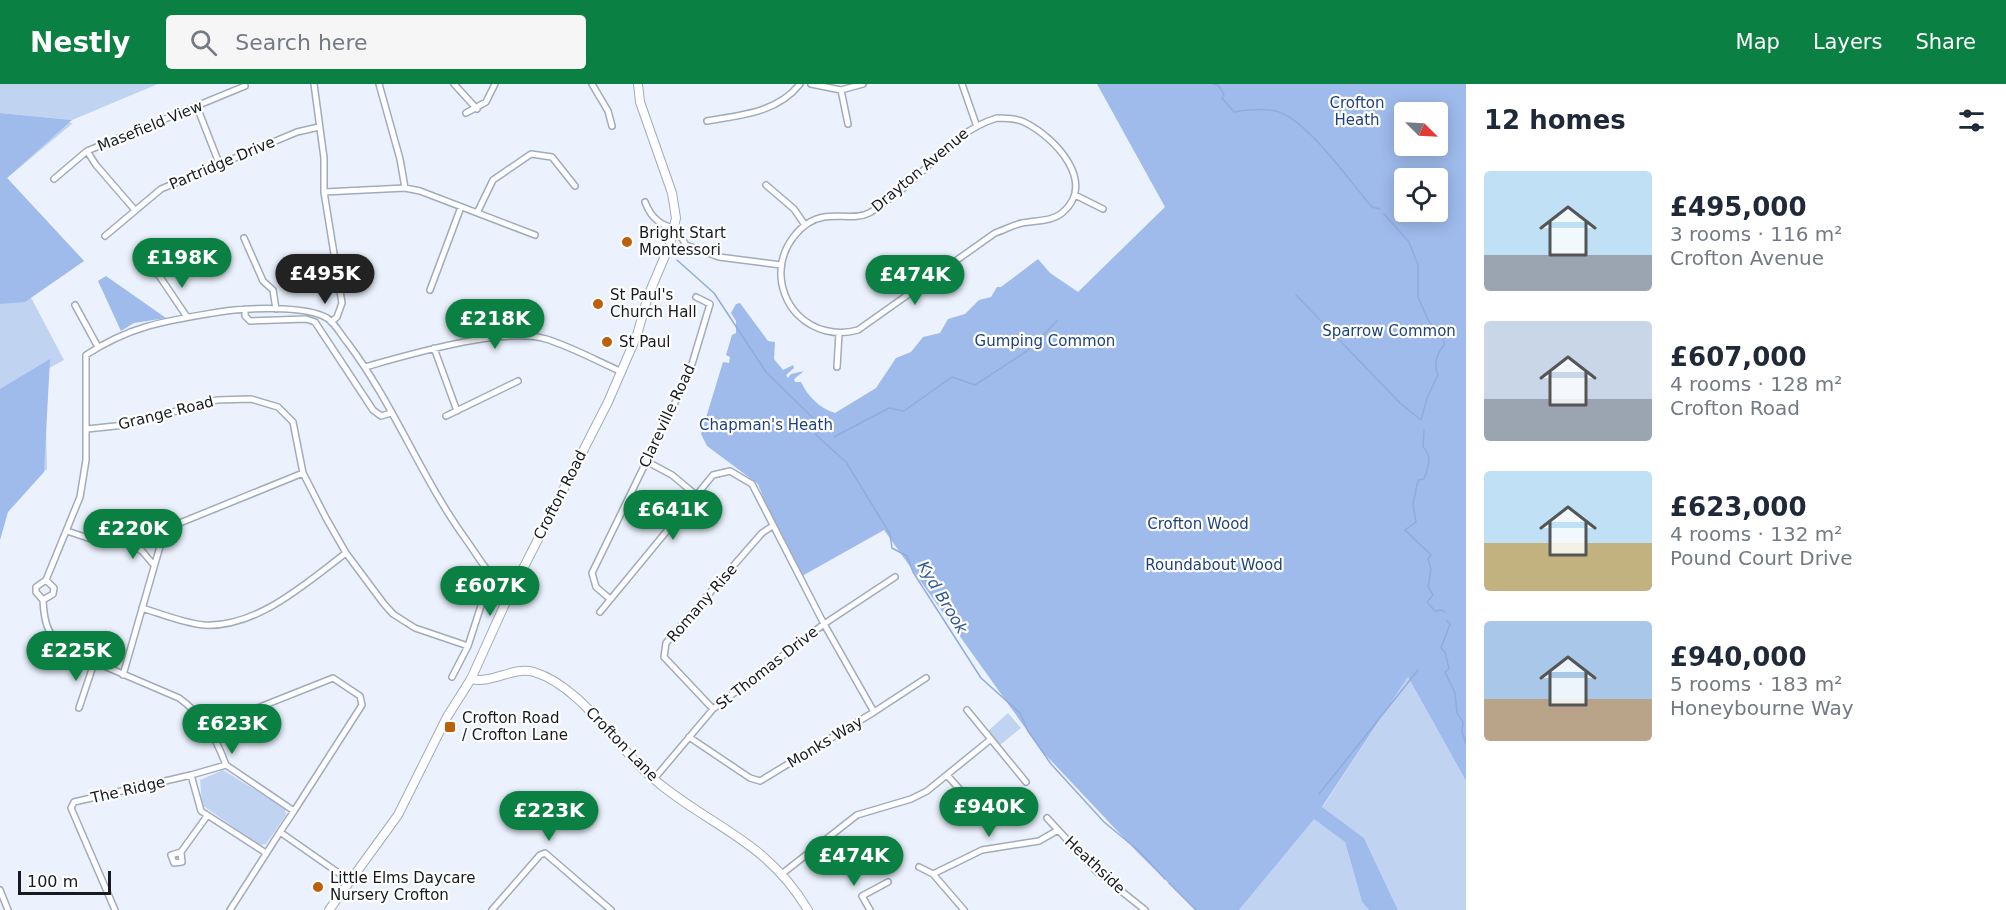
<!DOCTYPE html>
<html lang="en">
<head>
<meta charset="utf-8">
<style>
	body { margin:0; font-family:"DejaVu Sans",sans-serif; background:#f6f6f7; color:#1f2937; height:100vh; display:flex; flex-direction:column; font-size:22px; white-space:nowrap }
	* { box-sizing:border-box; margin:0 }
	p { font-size:20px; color:#747a83 }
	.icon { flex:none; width:33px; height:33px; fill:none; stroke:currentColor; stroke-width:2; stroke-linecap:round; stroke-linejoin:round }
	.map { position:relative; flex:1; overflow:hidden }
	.panel { display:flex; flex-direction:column; background:#fff; width:540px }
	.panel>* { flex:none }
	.needle { width:39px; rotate:114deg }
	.tools { position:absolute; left:1394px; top:18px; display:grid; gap:12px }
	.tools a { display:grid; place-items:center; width:54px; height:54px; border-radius:6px; background:#fff; box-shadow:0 3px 15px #0003; font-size:30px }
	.scale { position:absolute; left:18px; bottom:15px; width:93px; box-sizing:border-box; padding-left:6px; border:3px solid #171b21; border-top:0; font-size:16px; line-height:21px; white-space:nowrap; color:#171b21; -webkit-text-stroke:4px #fefefe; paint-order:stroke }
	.price { position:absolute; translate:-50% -51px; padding:0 14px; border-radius:21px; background:#0b8043; color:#fff; font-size:20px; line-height:39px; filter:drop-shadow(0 2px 3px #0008) }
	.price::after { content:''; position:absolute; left:50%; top:36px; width:18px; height:14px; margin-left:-9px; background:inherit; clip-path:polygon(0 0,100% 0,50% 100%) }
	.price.active { background:#222; color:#fff }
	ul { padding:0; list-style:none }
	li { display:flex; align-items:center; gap:18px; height:150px; padding:0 18px }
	li span { display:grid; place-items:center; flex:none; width:168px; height:120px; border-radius:6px; color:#555 }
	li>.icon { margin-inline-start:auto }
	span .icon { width:72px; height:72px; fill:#fffc; stroke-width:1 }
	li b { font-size:26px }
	h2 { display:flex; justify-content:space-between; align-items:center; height:72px; padding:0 18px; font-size:26px }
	header { display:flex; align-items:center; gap:36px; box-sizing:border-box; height:84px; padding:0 30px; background:#0b8043; color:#fff }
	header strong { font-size:28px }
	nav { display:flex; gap:33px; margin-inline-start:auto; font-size:21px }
	.search { width:420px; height:54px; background:#f6f6f7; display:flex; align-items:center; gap:15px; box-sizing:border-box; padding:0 21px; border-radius:6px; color:#747a83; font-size:22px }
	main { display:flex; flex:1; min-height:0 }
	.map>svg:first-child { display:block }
</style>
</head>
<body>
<header>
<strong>Nestly</strong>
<div class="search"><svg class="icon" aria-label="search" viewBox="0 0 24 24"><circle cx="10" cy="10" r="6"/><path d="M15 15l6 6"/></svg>Search here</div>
<nav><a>Map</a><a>Layers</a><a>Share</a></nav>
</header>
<main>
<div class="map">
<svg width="1466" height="826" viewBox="0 0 1466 826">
	<rect width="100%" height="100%" fill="#ebf2fd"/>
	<path fill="#c0d3f1" d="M0,0H158L72,36L0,29Z
		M0,32L73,39L7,94L84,177L27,206L64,276L40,289L45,302L47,385L3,426L0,449Z
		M1408,593L1466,697V826H1398L1364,754L1322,724Z
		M1008,629L1021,644L1000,661L988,647Z
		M223,686L285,724L286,731L266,760L259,761L202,721L200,696Z
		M1314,734L1345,758L1362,818L1369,826H1239Z"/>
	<path fill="#9ebbec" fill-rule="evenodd" d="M1097,0H1466V697L1408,593L1322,723L1364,754L1398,826H1369L1362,818L1345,758L1314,735L1239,826H1196L1139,770L1041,666L884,446L802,492L788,463L782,461L758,400L707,362L701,350L723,278L729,279L730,273L726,271L732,251L736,249V237L731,229L736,220L740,219L768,257L775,258L774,275L783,286L793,281L794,284L786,291L788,294L791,290L804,287L794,295L795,298H801C807,311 819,324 835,329L876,304L896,274L911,268L923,253L940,249L948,235L965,230L979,216L991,213L997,203H1001L1038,175L1050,189L1078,208L1165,123ZM1404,28H1437V62H1404ZM1404,94H1437V128H1404Z
		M0,29L72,36L7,94L84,177L25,218L0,220Z
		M106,192L166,234L134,239L121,247L98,197Z
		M50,275L44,388L8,428L0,456V305Z"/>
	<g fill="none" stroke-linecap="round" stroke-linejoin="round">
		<path stroke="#90acdc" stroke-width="1.5" d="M1213,0L1218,1L1224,10L1222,14L1234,28C1247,26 1263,24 1276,27C1307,35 1350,98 1372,123L1380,125
			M677,176L714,209L766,288L814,335L816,351L846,378L890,450L892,464L907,472L913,488L981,594L1020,629L1028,647L1051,680L1104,738L1139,767L1165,795
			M1296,211L1400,319L1421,336L1427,314L1438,291C1433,281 1437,269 1444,261L1443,248L1429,238L1418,213V181L1409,158L1384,130
			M1424,346L1423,363C1433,372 1428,384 1424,395L1418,396L1413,420L1416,438L1405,446L1431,471L1428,475L1431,486L1428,503L1433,511L1427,518L1435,527L1442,526L1445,528
			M834,353L889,324L904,327L952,293L975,301L1027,267L1057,237
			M1447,537L1450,540L1441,564L1445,568L1449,585L1445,588L1455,609L1457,629L1463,638L1462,647L1466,660
			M1319,710L1418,586
			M1169,799L1196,826"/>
		<defs>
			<path id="street" d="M314,0L324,74V108L342,219L337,233L331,238
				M379,0L400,75L405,104
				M454,0L477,25
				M592,0L608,27L612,42
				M811,0L841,6L863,0
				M962,0L976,40
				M841,6L848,40
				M197,23L219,79
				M466,29L486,18L495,0
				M997,34C1006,34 1016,34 1024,38C1055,53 1098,99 1062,129C1051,138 1035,136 1022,139C1013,141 1004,146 995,149L858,246C837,252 814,247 798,231C787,220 780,203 781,186C782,163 800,137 824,133C838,130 856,136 869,129C877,125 885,118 892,113C929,87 953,47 997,34Z
				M707,37C741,31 777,29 800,0
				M87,67L96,81L134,125
				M54,95L87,67L245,2
				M766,101L794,125L805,141
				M324,108L405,104L420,107L535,151
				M1075,111L1103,125
				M645,118C651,134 660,141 676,145L686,161
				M478,127L493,96L531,70L552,73L575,102
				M105,152L161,105L297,48L319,43
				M244,154L263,197L273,206L276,225
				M668,169L686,161L719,173L781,181
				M170,177L158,190L187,233
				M148,188L158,190
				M430,206L461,123
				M75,221L98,263
				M245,225V232L250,237L306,235L315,238L373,326L381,332L391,329
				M434,264L457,327
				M365,283C408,271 504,242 546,255C572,263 597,277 622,288
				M837,283L839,249
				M446,332L518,297
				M87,345L125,341L217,316L251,315L278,323L293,338L303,389L326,434L346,469L384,520L393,530L415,544L468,562
				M646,377L672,391L696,411
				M67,447L94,456L125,457L165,445L303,389
				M125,457L142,467L153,480
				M46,496L54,504L53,510L43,516L36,508V503L46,496L80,413L86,376V271C132,241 166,237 219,228C244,224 305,221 327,234C335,239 341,251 347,258C394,320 421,394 467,457C480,475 491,497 512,507
				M610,515L596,503L592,489L689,290L710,220L696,213
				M43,516C44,537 47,549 62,564L179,614C203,631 216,654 226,681
				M142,524C162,530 183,539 204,541C257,544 306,499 346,469
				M600,528L713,391L730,387L752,400L824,540L874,628L760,697L750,694L689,653
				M123,591L165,445
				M452,593L468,562L489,497L493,492
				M79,624L94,579
				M713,625L664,573L666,559L762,449L771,443
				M967,626L1026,698
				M874,628L926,594
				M210,645L222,638L333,594L360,612L362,621L294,727
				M947,691L976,724
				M654,695L713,625L824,540L895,493
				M1047,734L1096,787L1145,826
				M181,768L171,771L174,779L182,778L181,768L207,732
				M266,769L201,727L191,691L226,681L294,727L280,748L350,797
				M919,783L933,790L964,826
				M783,789L857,731L911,715L927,707L991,655
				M933,790L982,766L1039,757L1058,746
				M0,806L8,826
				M115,826L71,724L74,718L191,691
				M230,826L280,748
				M492,826L540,771L545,769L611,826
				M870,826L862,812L888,798"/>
			<path id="secondary" d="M471,595C493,600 513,582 534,588C580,602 614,659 649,691C708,743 764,753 808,826"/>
			<path id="primary" d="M329,826L398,731L447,633L471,595L504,522L608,318L637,251L648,212L670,160L676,134L672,109L640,18L638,0"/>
		</defs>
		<use href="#street" stroke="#a0abbd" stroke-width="8"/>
		<use href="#secondary" stroke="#a0abbd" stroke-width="10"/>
		<use href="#primary" stroke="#a0abbd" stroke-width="10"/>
		<use href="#street" stroke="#fff" stroke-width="5"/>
		<use href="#secondary" stroke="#fff" stroke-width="8"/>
		<use href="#primary" stroke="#fff" stroke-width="8"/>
	</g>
	<g fill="#bc6009" stroke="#fefefe" stroke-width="2">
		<circle cx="627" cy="158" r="6"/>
		<circle cx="598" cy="220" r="6"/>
		<circle cx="607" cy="258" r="6"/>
		<rect x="444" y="637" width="12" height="12" rx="3"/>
		<circle cx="318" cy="803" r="6"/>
	</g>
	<g text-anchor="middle" stroke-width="4.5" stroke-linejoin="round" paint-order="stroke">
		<g font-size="15" fill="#1f417b" stroke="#fefefe">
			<text x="1357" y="24">Crofton<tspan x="1357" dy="17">Heath</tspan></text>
			<text x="1389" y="252">Sparrow Common</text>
			<text x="1045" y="262">Gumping Common</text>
			<text x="766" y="346">Chapman's Heath</text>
			<text x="1198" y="445">Crofton Wood</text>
			<text x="1214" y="486">Roundabout Wood</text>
		</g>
		<g font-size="15" fill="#171b21" stroke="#fefefe">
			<text transform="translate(150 42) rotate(-22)" y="5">Masefield View</text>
			<text transform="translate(222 79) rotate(-23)" y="5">Partridge Drive</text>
			<text transform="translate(920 86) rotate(-40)" y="5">Drayton Avenue</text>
			<text transform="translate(166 329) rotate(-14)" y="5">Grange Road</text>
			<text transform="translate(667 332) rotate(-65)" y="5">Clareville Road</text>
			<text transform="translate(560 411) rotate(-63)" y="5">Crofton Road</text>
			<text transform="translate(702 519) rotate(-49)" y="5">Romany Rise</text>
			<text transform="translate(767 584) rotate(-38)" y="5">St Thomas Drive</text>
			<text transform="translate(825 658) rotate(-31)" y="5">Monks Way</text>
			<text transform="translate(622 660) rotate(46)" y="5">Crofton Lane</text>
			<text transform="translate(128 706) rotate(-13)" y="5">The Ridge</text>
			<text transform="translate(1095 781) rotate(43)" y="5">Heathside</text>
		</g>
		<g font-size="15" fill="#171b21" stroke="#fefefe" text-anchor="start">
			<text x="639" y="154">Bright Start<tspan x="639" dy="17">Montessori</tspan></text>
			<text x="610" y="216">St Paul's<tspan x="610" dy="17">Church Hall</tspan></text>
			<text x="619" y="263">St Paul</text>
			<text x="462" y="639">Crofton Road<tspan x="462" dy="17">/ Crofton Lane</tspan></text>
			<text x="330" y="799">Little Elms Daycare<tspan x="330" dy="17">Nursery Crofton</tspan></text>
		</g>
		<g font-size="16" font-style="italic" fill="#345693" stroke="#fefefe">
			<text transform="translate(943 513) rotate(59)" y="6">Kyd Brook</text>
		</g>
	</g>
</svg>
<div class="tools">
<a><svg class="needle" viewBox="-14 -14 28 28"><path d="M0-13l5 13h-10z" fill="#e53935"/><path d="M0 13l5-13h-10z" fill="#747a83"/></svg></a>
<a><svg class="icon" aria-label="locate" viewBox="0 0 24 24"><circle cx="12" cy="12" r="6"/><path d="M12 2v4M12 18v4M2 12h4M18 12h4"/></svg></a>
</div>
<div class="scale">100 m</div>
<b class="price" style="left:182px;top:205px">£198K</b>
<b class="price active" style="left:325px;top:221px">£495K</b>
<b class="price" style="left:915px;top:222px">£474K</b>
<b class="price" style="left:495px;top:266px">£218K</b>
<b class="price" style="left:673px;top:457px">£641K</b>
<b class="price" style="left:133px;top:476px">£220K</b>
<b class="price" style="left:490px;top:533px">£607K</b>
<b class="price" style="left:76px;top:598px">£225K</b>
<b class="price" style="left:232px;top:671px">£623K</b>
<b class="price" style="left:989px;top:754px">£940K</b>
<b class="price" style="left:549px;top:758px">£223K</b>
<b class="price" style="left:854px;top:803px">£474K</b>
</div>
<section class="panel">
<h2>12 homes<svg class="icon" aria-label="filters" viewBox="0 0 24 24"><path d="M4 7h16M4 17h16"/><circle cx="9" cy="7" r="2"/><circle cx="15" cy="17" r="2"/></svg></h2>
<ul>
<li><span style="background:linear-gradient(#bfe0f5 70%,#9aa5b1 0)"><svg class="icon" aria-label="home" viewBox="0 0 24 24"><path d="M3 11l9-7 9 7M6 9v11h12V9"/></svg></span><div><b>£495,000</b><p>3 rooms · 116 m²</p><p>Crofton Avenue</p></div></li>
<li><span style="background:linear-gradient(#c9d6e8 65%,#9aa5b1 0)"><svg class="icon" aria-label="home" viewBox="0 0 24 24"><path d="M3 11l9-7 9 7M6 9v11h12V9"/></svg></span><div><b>£607,000</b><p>4 rooms · 128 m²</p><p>Crofton Road</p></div></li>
<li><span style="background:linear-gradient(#bfe0f5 60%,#c2b280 0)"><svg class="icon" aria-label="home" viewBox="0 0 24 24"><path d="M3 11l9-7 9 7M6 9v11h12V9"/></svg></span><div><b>£623,000</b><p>4 rooms · 132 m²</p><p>Pound Court Drive</p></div></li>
<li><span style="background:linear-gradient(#a9c7e8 65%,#b9a48a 0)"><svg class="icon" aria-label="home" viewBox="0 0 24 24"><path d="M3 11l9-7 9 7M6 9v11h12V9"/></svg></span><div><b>£940,000</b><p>5 rooms · 183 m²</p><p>Honeybourne Way</p></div></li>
</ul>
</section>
</main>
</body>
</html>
